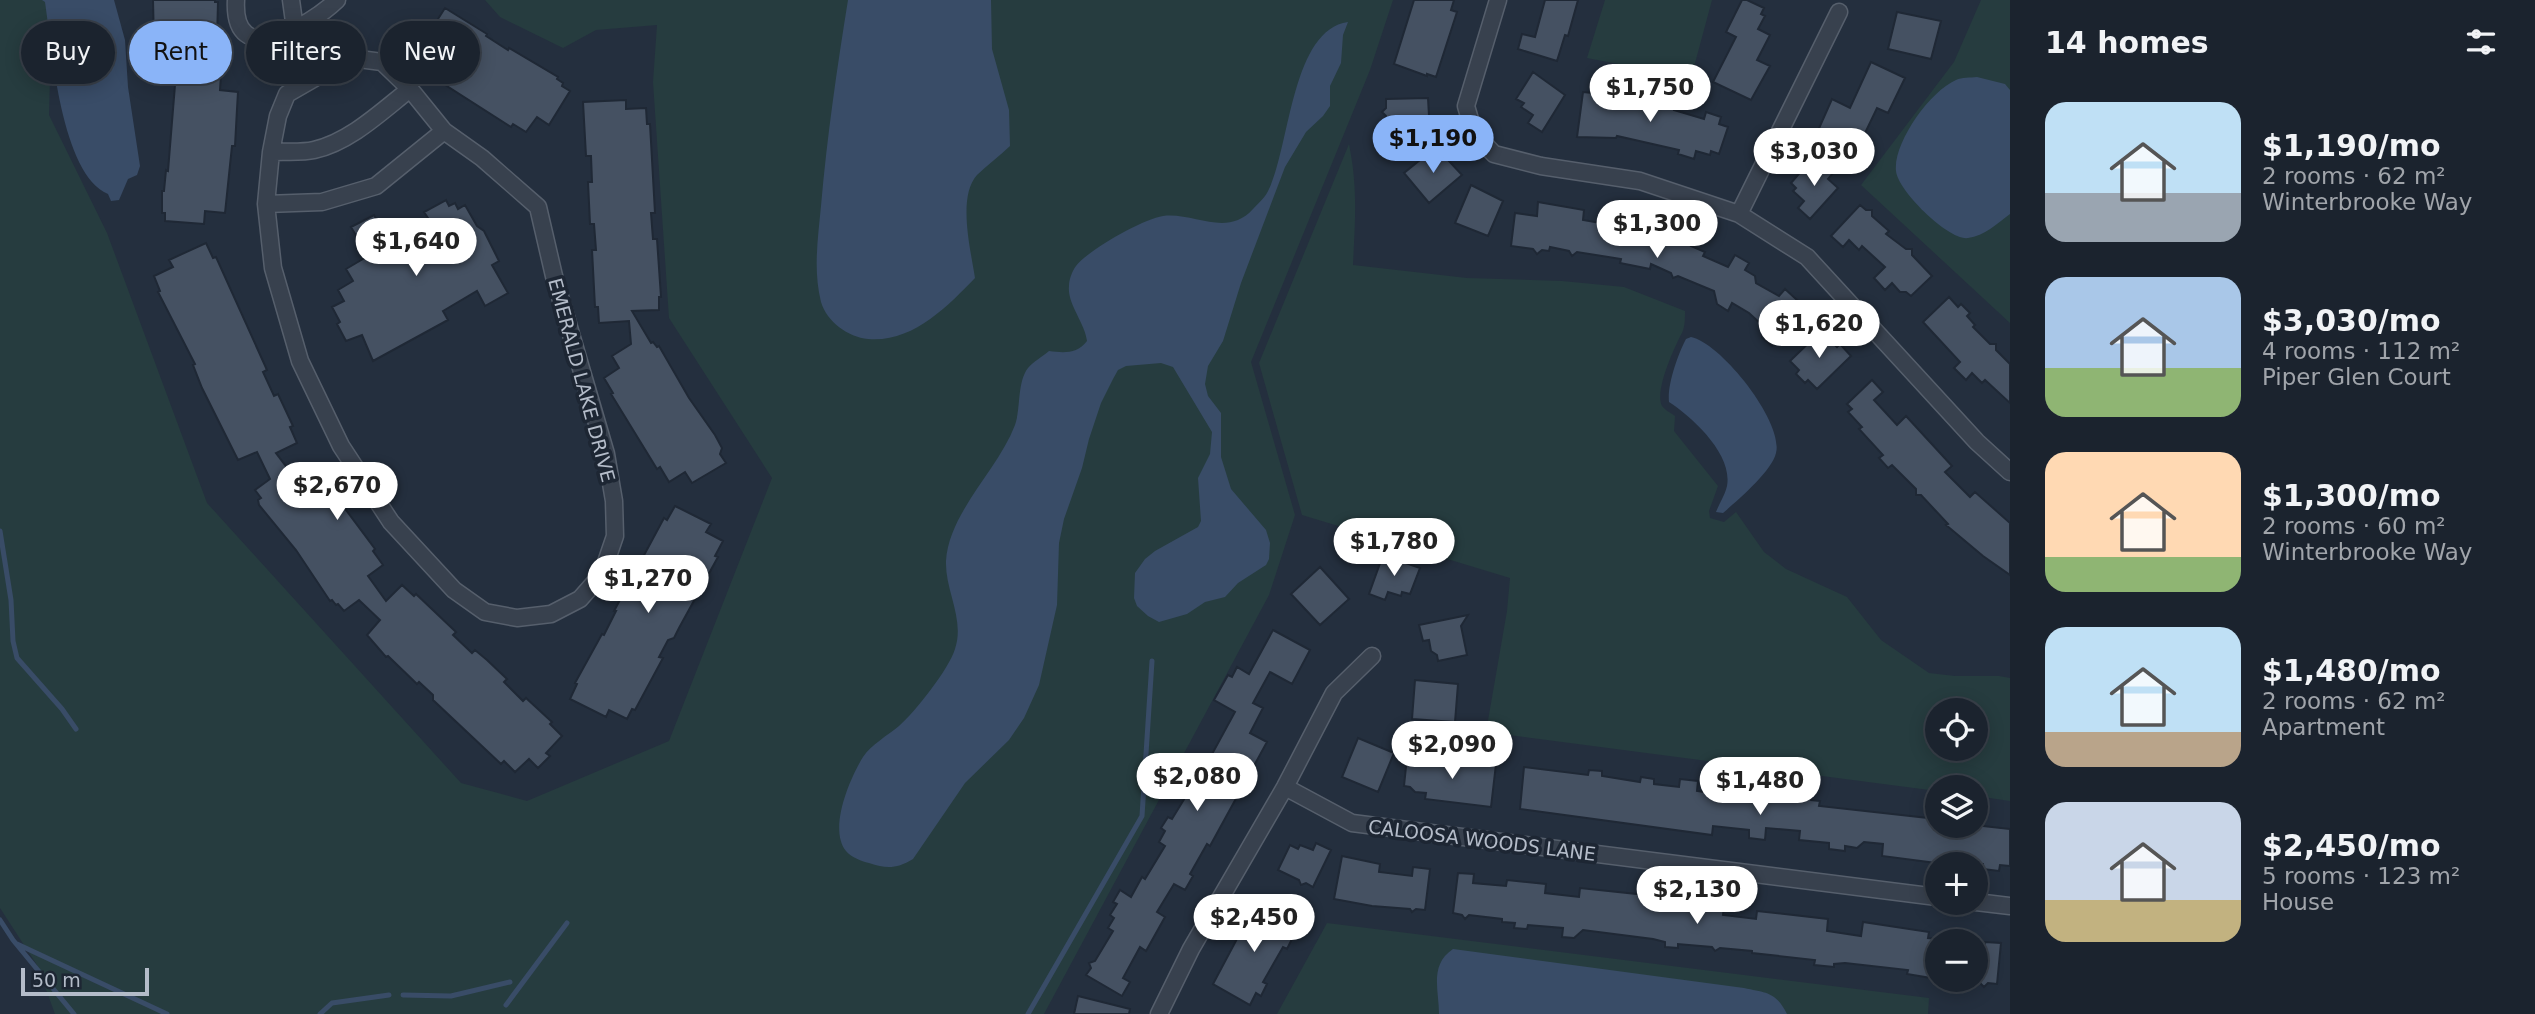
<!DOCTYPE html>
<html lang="en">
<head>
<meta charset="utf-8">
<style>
	body { margin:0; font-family:"DejaVu Sans",sans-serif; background:#282f3a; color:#f1f3f6; height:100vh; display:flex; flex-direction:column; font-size:26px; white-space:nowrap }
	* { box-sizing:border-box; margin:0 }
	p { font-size:23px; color:#a0a4aa }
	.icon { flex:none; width:38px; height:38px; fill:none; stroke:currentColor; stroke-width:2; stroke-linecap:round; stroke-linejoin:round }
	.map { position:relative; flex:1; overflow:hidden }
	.details { display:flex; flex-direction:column; background:#1b232e; width:525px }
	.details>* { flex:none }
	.top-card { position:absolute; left:21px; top:21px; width:665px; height:63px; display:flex; gap:14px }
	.fabs { position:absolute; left:1925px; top:698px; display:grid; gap:14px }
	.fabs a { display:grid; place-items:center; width:63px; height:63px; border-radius:50%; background:#1b232e; box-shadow:0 4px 18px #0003,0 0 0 2px #39404a; font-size:35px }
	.scale { position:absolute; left:21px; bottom:18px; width:128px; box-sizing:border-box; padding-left:7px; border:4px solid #b4bcc9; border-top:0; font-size:19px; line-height:24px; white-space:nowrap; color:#b4bcc9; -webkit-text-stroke:5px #1d2633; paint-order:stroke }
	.price { position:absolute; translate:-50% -60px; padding:0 16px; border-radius:24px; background:#fff; color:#222; font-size:23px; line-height:46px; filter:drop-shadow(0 2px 4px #0008) }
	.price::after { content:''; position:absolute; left:50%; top:42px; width:21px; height:16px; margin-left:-10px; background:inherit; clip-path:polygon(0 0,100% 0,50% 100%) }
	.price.selected { background:#8ab4f8; color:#111 }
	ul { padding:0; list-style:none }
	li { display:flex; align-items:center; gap:21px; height:175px; padding:0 35px }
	li span { display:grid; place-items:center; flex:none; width:196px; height:140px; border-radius:21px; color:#555 }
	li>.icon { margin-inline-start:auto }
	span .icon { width:84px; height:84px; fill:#fffc; stroke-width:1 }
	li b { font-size:30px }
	h2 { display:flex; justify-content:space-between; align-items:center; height:84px; padding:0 35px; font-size:30px }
	.tag { padding:0 24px; border-radius:32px; background:#1b232e; box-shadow:0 4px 18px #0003,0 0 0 2px #39404a; font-size:24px; line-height:63px }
	.tag.selected { background:#8ab4f8; color:#111 }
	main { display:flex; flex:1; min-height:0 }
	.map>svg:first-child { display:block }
</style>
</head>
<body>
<main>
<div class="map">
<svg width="2010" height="1014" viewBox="0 0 2010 1014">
	<rect width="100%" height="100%" fill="#242f3e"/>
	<path fill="#263c3f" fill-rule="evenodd" d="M0,0H52L49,115L107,233L207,503L461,783L527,801L669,741L772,478L669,318L653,82L657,25L596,30L563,48L500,17L485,0H1393L1370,70L1251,362L1295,515L1269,595L1044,1014H55L37,965L0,908Z
		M1605,0H1712L1691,78L1587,58Z
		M1981,0H2010V323L1861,185L1954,62Z
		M1349,144C1358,189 1355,220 1353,265L1467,278L1562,281L1624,287L1685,311C1685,318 1685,327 1682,333C1675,346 1654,391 1662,406C1665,410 1671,413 1675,416L1674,431L1718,486L1709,511L1710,518L1724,522L1736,512L1764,552L1786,569L1847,597L1881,640L1929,673L1955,676H1999L2010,678V801L1976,796V788H1937V791L1486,732L1507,611L1510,578L1302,515L1259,363ZM1937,710H1976V749H1937Z
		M1327,923L1929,998L1928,1014H1277Z"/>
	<path fill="#394c67" d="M42,0H114L125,40L128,87L140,166L137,175L128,179L119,200L111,201L108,194C61,174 52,49 45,2Z
		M848,0H991L992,49L1009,110L1010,146C1000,156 987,165 977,175C957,197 971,251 975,278C947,307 912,343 868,339C848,337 827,322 821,302C813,270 818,238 821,206C827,137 837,68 848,0Z
		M1348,22L1343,35L1341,63L1330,86V106L1323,116L1306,132L1285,167L1241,283L1223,341L1208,366L1205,384L1208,396L1221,413V457L1231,489L1266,530L1270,543L1269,559L1266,565L1238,583L1225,597L1205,602L1187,614L1159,622L1148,616L1137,606L1134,598L1135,573L1145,559L1155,551L1198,527L1201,521L1198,478L1210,454L1212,432L1173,367L1161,363L1126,366L1118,370L1113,379L1101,403L1089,439L1082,468L1064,519L1059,543L1057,605L1039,685L1024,718L1009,740L965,783L913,859C896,869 887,869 869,863C861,861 851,857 846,851C828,829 850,778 863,757C871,745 888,735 899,726C915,712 949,669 955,649C965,619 945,591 946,561C949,512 998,470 1015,425C1021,408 1017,382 1028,368C1033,362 1043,356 1049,351C1064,353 1077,354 1087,341C1085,323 1067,304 1069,286C1069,280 1072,271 1076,266C1088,250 1143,219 1163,216C1194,212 1227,238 1253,209C1258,204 1264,198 1267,193C1290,152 1290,30 1348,22Z
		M1977,77L2005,84L2010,90V214C1998,223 1984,236 1968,238C1949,241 1898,191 1896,171C1893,143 1930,91 1956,80C1962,77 1970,78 1977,77Z
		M1691,337C1721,343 1784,422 1776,453C1772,471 1737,501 1723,513L1716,512C1719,504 1725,495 1727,486C1733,454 1692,417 1669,402C1667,385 1678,354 1686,339Z
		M1453,949L1744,988C1767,993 1776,992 1787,1014H1439C1439,990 1429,965 1453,949Z"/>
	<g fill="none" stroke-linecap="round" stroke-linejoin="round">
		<path stroke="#394c67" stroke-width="5" d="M0,531L11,600L13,641L17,658L62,709L76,729
			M0,920L13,940L74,1014
			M17,944L167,1014
			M403,995L451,996L510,982
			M506,1005L567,923
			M320,1014L332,1003L389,995
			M1028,1014L1142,816L1152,661"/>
	</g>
	<path fill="#455162" stroke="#1f2835" stroke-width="2" d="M153,0H215V2H218L217,40H212L211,74L221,75L220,90L238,92L237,109L235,146H232L225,213L205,211L204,224L165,221V213H162V191H164L166,170L168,171L175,85H177L180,58L173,57V44H154Z
		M1414,0H1454L1451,10L1457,12L1436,77L1427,74V76L1394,64Z
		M1545,0H1578L1568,36L1565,35L1557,61L1518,49L1522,34L1535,37Z
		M1742,0H1747L1764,8L1761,14L1765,16L1758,29L1770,35L1757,60L1770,66L1751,100L1713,82L1736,37L1726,32Z
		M445,8L487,34L486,36L508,50L509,48L558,77L557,79L563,83L562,86L570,91L549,125L537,117L526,132L513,124L511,127L436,79L438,77L424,67L434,52L422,44Z
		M1897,12L1941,21L1931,59L1888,49Z
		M1871,62L1905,78L1888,113L1877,108L1855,154L1816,135L1832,99L1850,108Z
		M1533,72L1565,95L1542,132L1528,123L1533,115L1521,107L1524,103L1516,99Z
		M1583,92L1650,99L1651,94L1664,97L1663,102L1675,104L1674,110L1704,119L1706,112L1721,117L1719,124L1728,127L1719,154L1711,151L1710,155L1696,151L1694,159L1678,154L1679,150L1617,136L1616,138L1577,137Z
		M1428,98L1429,116H1420V137L1387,138L1386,116L1382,112L1386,108V99Z
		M626,100V109L646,108L647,124H650L655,213H651L653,239H657L661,297H659V310L632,311L651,343L653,342L657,347L659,346L689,398L715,435L722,448L720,454L726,463L692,483L685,472L669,482L660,467L657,469L611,394L613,393L604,378L619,368L612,356L631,344L629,321L599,323L598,307H595L592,250H596L594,224H590L588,182H592L591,156H586L583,102Z
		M1436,147L1462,175L1429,203L1404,173Z
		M1809,162L1817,169L1823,163L1834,172L1828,179L1838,188L1810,219L1798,208L1804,201L1793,191L1796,188L1791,183Z
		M1471,185L1503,201L1488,236L1455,223Z
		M446,200L449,206L455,203L458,209L465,205L477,226L484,231L499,261L492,265L508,293L485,306L477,291L443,311L448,320L373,361L362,335L346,341L337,324L340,322L332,307L344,301L338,290L353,281L346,269L368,256L351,227L374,215L389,243L424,225L422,221L428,218L424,212Z
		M1538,202L1584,210L1583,220L1618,226L1621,213L1639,217L1637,226L1651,229L1650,234L1676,239L1680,230L1695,237L1691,246L1705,252L1703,256L1728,267L1735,255L1749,263L1745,270L1755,276L1756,283L1779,296L1785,289L1797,300L1791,306L1801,316L1772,346L1762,337V325L1749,313L1732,303L1728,311L1717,304L1714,291L1678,276L1673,278L1671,273L1651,264L1650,269L1620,263L1621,259L1577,252L1572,256L1569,251L1550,247L1549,251L1542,250L1537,254L1533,249L1511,246L1515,213L1537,216Z
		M1860,205L1866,210H1872V216L1889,231L1886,234L1906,249H1912V255L1932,276L1911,296L1906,292H1900L1892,283L1885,290L1874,278L1885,267L1862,246L1859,250L1849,240L1843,247L1831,236Z
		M206,243L213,258L216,257L267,370L263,372L274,396L278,394L293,426L290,427L297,443L276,453L295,478L310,467L320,480L323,479L375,549L373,551L383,565L368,576L386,601L402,585L414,596L416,594L456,632L453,635L472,653L475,650L487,660L507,679L504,682L523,701L526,698L552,722L550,724L562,736L546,753L550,756L538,768L529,759L515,772L504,761L501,764L433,700V695L419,682L417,684L388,656L386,657L367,635L380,620L359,600L344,611L338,604L336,605L332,600L330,601L296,550L259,505L258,500L261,498L255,490L270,479L257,452L238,460L202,388L193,365L195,364L158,292L160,291L154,276L173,267L169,260Z
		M1949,297L1958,307L1961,304L1970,313L1967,316L1975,325L1973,327L1990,344H1996V350L2010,364V403L1985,380L1982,383L1972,373L1966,380L1954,368L1960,362L1923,322Z
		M1821,331L1837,347L1840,344L1851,356L1817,389L1808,380L1805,383L1796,374L1799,370L1790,361Z
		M1872,380L1883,392L1874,400L1897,425L1906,416L1952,466L1945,472L1970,497L1975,492L2010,523V575L1983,556L1946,525L1948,524L1921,495H1916V489L1892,465L1888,468L1879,458L1883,455L1859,429L1862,427L1848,412L1852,409L1847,404Z
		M675,506L711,524L706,532L723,541L715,556L718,557L679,628L674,638L668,640L659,657L663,658L635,710L632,709L627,719L609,710L606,717L570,699L577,684L575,683L602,634L604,635L616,611H614L664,518L667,520Z
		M1383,555L1420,568L1410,594L1402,592L1401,596L1388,592L1385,600L1369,594Z
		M1320,567L1349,599L1320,625L1291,594Z
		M1468,615L1461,626L1467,655L1438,661L1437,655L1431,651L1429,640L1423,641L1419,625Z
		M1273,630L1310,650L1292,684L1270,672L1253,703L1263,708L1250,733L1267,742L1210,846L1207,844L1190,874L1193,876L1185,890L1174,884L1157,912L1165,917L1146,951L1140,947L1123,978L1130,982L1122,996L1086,975L1091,968L1089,963L1095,961L1113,931L1108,928L1114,918L1110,915L1117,904L1113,902L1120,890L1131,897L1142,877L1145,879L1165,846L1159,842L1165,831L1161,828L1168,817L1172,819L1191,788L1187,786L1194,775L1198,777L1205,767L1235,712L1214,700L1228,675L1232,677L1237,667L1249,674Z
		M1415,680L1458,684L1455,722L1412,719Z
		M1358,738L1394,753L1378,792L1342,777Z
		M1407,757L1496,764L1491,807L1425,799L1426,793L1415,792L1410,787L1404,786Z
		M1524,767L1588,775L1589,770L1602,771V776L1640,782L1641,777L1654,779V784L1679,787L1680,779L1698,781L1697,791L1717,794L1753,797L1757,794L1760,798L1781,800V797L1804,799L1808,796L1811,800L1820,801L1819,806L1937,819V826H1983L2010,829V866L2000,865L1999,871L1983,869V864H1944L1882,856L1883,844L1864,842L1857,848L1845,846V851L1829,849V843L1799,840L1800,831L1766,828L1765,840L1749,838V830L1713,826L1712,835L1520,809Z
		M1316,843L1331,850L1313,887L1306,883L1301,885L1299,880L1278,870L1290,845L1298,849L1300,845L1313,850Z
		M1342,856L1380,864L1379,872L1412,876L1413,867L1430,869L1425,910L1416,909L1412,912L1410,909L1372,906L1334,899Z
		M1458,873L1474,874L1473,883L1506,886L1507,880L1546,884L1545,893L1579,897L1580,888L1646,895V897L1724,907L1723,915L1756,919L1757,911L1828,919L1827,931L1861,936L1863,922L1929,932L1928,938L1937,939V979L1907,974L1908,970L1845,963L1834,964V967L1814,965L1815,960L1752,953V951L1720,948L1715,951L1712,947L1678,944V948L1665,947V942L1653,939L1583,930L1574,938L1562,937L1563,928L1528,925L1527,929L1514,928L1515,923L1502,922V919L1469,915L1465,919L1462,915L1453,913Z
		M1256,903L1295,924L1289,935L1293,937L1287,949L1283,947L1263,982L1267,984L1261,996L1256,993L1250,1005L1213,984Z
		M1985,942L2001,943L1997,984L1988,983L1984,987L1980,983L1976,982V949L1984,950Z
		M1078,996L1130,1009L1129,1014H1074Z"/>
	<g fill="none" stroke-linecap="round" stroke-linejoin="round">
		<defs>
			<path id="street" d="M236,0C232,72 310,26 337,0
				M291,0L295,29L320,75
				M1498,0L1466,106L1474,133L1494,154L1541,166L1640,181L1739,214L1807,257L1977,442L2010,472
				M359,59L382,62L410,89L444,131L482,158L538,207L554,276L606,454L614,501L615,536L602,574L580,599L551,614L517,618L485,612L454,590L391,522L341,446L300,361L273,268L266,204L271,152L278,116L287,94L320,75Z
				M271,152C285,151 301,153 314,150C350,142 382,111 410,89
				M266,204L322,202L376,186L444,131
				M1739,214L1839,12
				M1285,787L1352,823L1937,897
				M1976,902L2010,906
				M1159,1014L1191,949L1285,787L1334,693L1372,656"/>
		</defs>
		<use href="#street" stroke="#565f6c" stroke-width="19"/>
		<use href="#street" stroke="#38414e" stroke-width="16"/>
	</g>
	<g text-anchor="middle" stroke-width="7" stroke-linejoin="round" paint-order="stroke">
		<g font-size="19" fill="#b4bcc9" stroke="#1d2633">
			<text transform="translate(582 380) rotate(75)" y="7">EMERALD LAKE DRIVE</text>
			<text transform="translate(1482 840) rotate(7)" y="7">CALOOSA WOODS LANE</text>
		</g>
	</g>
</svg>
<div class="fabs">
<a><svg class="icon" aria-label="locate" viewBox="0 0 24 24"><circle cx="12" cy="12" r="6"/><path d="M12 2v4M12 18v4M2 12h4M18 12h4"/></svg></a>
<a><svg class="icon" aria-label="layers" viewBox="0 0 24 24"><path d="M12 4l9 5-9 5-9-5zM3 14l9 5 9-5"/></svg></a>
<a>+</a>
<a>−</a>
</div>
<div class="scale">50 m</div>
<b class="price" style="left:1650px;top:124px">$1,750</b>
<b class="price selected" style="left:1433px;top:175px">$1,190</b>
<b class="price" style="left:1814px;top:188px">$3,030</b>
<b class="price" style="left:1657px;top:260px">$1,300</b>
<b class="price" style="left:416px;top:278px">$1,640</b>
<b class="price" style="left:1819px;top:360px">$1,620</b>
<b class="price" style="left:337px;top:522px">$2,670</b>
<b class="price" style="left:1394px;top:578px">$1,780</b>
<b class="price" style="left:648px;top:615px">$1,270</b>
<b class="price" style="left:1452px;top:781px">$2,090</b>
<b class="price" style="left:1197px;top:813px">$2,080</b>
<b class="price" style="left:1760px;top:817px">$1,480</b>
<b class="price" style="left:1697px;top:926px">$2,130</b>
<b class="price" style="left:1254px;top:954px">$2,450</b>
<div class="top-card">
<a class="tag">Buy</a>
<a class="tag selected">Rent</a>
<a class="tag">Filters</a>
<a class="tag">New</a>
</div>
</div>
<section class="details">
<h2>14 homes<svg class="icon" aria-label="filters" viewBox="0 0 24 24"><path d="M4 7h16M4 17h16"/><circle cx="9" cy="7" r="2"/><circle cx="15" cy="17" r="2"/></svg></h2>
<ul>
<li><span style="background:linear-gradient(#bfe0f5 65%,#9aa5b1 0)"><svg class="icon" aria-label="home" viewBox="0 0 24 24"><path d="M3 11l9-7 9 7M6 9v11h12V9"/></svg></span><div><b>$1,190/mo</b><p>2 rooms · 62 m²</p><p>Winterbrooke Way</p></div></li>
<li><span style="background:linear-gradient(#a9c7e8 65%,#8fb573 0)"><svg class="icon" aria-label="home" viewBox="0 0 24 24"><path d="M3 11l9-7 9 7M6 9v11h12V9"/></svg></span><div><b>$3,030/mo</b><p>4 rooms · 112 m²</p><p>Piper Glen Court</p></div></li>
<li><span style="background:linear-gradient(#ffd9b3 75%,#8fb573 0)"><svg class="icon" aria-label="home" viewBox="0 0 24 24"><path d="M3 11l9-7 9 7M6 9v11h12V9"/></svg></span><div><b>$1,300/mo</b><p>2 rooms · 60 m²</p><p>Winterbrooke Way</p></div></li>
<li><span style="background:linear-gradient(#bfe0f5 75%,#b9a48a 0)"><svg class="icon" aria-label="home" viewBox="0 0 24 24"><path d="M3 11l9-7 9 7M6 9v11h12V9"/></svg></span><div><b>$1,480/mo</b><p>2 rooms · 62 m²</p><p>Apartment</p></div></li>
<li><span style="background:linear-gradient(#c9d6e8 70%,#c2b280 0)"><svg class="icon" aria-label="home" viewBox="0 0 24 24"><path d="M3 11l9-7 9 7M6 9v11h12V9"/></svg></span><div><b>$2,450/mo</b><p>5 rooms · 123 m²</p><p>House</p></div></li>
</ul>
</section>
</main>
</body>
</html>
